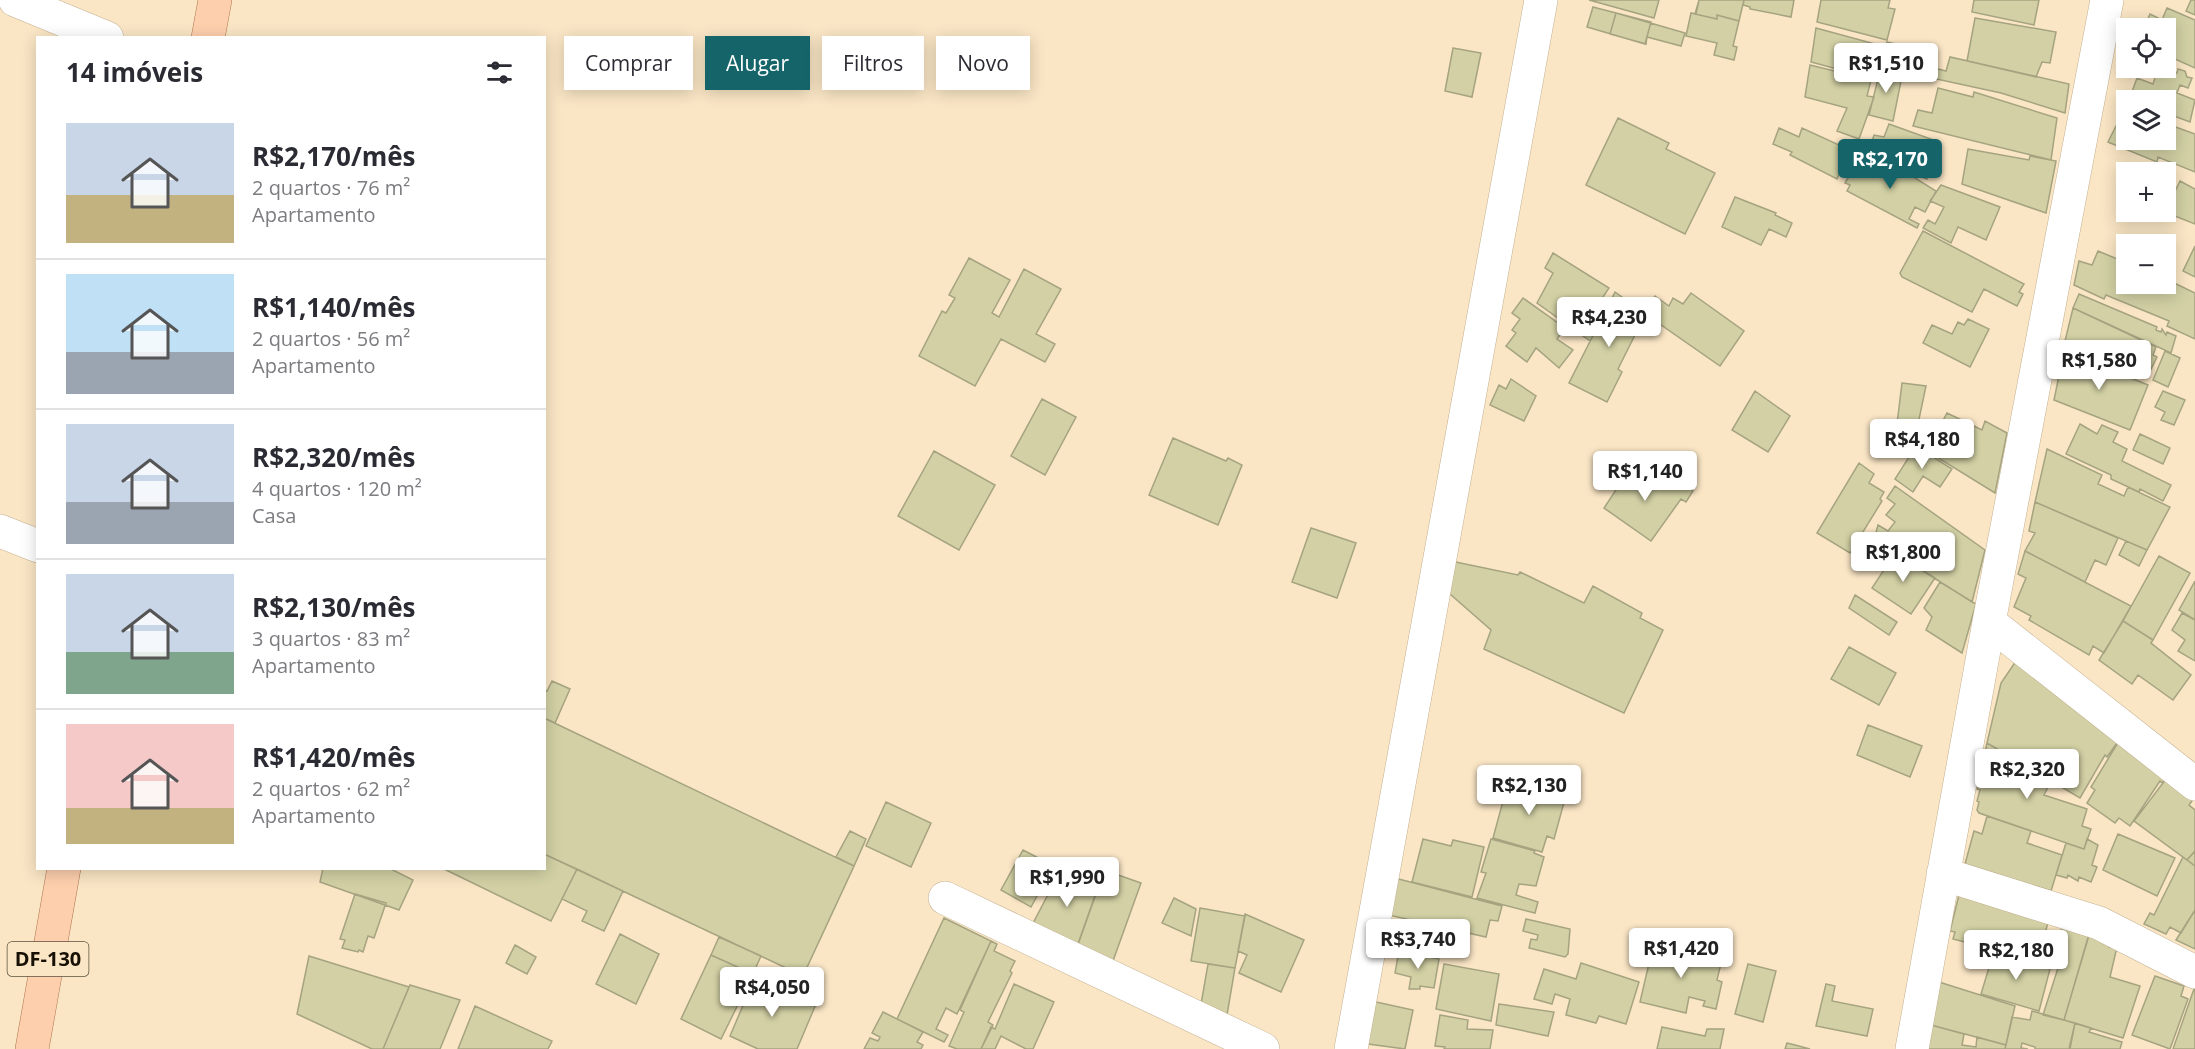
<!DOCTYPE html>
<html lang="pt">
<head>
<meta charset="utf-8">
<style>
	body { margin:0; font-family:"Open Sans",sans-serif; background:#f2f2f3; color:#2b2b33; height:100vh; display:flex; flex-direction:column; font-size:22px; white-space:nowrap }
	* { box-sizing:border-box; margin:0 }
	p { font-size:20px; color:#7c7c81 }
	.icon { flex:none; width:33px; height:33px; fill:none; stroke:currentColor; stroke-width:2; stroke-linecap:round; stroke-linejoin:round }
	.map { position:relative; flex:1; overflow:hidden }
	.panel { position:absolute; left:36px; top:36px; width:510px; height:834px; display:flex; flex-direction:column; background:#fff; border-radius:0px; box-shadow:0 3px 15px #0003 }
	.panel>* { flex:none }
	.top-card { position:absolute; left:564px; top:36px; width:570px; height:54px; display:flex; gap:12px }
	.fabs { position:absolute; left:2116px; top:18px; display:grid; gap:12px }
	.fabs a { display:grid; place-items:center; width:60px; height:60px; border-radius:0px; background:#fff; box-shadow:0 3px 15px #0003; font-size:30px }
	.price { position:absolute; translate:-50% -51px; padding:0 14px; border-radius:6px; background:#fff; color:#222; font-size:20px; line-height:39px; filter:drop-shadow(0 2px 3px #0008) }
	.price::after { content:''; position:absolute; left:50%; top:36px; width:18px; height:14px; margin-left:-9px; background:inherit; clip-path:polygon(0 0,100% 0,50% 100%) }
	.price.on { background:#156469; color:#fff }
	ul { padding:0; list-style:none }
	li { display:flex; align-items:center; gap:18px; height:150px; padding:0 30px }
	li+li { border-top:2px solid #e1e1e2 }
	li span { display:grid; place-items:center; flex:none; width:168px; height:120px; border-radius:0px; color:#555 }
	li>.icon { margin-inline-start:auto }
	span .icon { width:72px; height:72px; fill:#fffc; stroke-width:1 }
	li b { font-size:26px }
	h2 { display:flex; justify-content:space-between; align-items:center; height:72px; padding:0 30px; font-size:26px }
	.pill { padding:0 21px; border-radius:0px; background:#fff; box-shadow:0 3px 15px #0003; font-size:21px; line-height:54px }
	.pill.on { background:#156469; color:#fff }
	.map>svg:first-child { display:block }
</style>
</head>
<body>
<div class="map">
<svg width="2195" height="1049" viewBox="0 0 2195 1049">
	<rect width="100%" height="100%" fill="#fae6c5"/>
	<path fill="#d2d0a4" stroke="#a5a380" stroke-width="1.5" d="M1589,0H1659L1654,18Z
		M1699,0H1744L1733,46L1737,47L1734,60L1714,55L1717,43L1686,36L1691,13L1696,14Z
		M1699,0H1744L1739,21L1717,15V19L1695,14Z
		M1744,0H1794L1791,17L1750,9V7L1743,5Z
		M1821,0H1890L1888,8L1895,9L1887,40L1817,22Z
		M1974,0H2039L2034,25L1972,12Z
		M2191,0H2195V15L2186,11Z
		M1593,7L1651,22L1645,44L1587,27Z
		M2167,8L2195,20V68L2166,55V28H2144L2150,14L2162,20Z
		M1616,13L1685,33L1681,46L1647,37L1646,44L1610,34Z
		M1975,18L2056,32L2050,63L2042,62L2036,77L1967,61Z
		M1816,28L1886,47L1878,80L1811,62Z
		M1887,42L1930,52L1926,66L1946,71L1950,57L2069,84L2065,113L2001,93L1881,67Z
		M1453,48L1481,53L1472,97L1445,91Z
		M1810,65L1871,80L1867,96L1874,97L1859,139L1837,131L1847,108L1805,97Z
		M2166,65L2175,68L2174,71L2177,73L2178,69L2185,71L2187,77L2192,78L2188,88L2180,85L2177,93L2195,100L2190,122L2166,113V100H2129L2137,78L2153,84L2158,68H2166Z
		M1881,67L1903,71L1893,121L1869,115Z
		M1938,88L1973,97L1974,92L2057,118L2051,160L1913,126L1918,110L1932,113Z
		M2166,117L2172,119L2170,125L2195,134V172L2158,157L2157,162L2108,142L2119,120L2127,124V140H2166Z
		M1618,118L1669,143L1666,149L1715,173L1685,234L1586,185Z
		M1889,124L1939,142L1927,179L1867,157L1874,135L1884,137Z
		M1779,128L1799,137L1802,128L1850,150L1837,179L1790,155L1792,152L1773,144Z
		M1968,149L2029,160L2030,156L2056,161L2046,213L1962,184Z
		M1866,159L1907,173L1936,191L1925,212L1915,207L1909,219L1919,224L1917,228L1847,191L1850,185L1845,183L1856,164L1860,166Z
		M2180,181L2195,189V224L2165,212Z
		M1941,185L2000,207L1986,240L1958,227L1951,243L1923,228L1928,220L1935,224L1944,207L1930,201Z
		M1735,197L1776,213L1775,215L1792,223L1786,237L1769,229L1761,245L1722,227Z
		M1923,231L2024,284L2019,292L2023,294L2017,306L1984,289L1972,312L1902,277L1900,273Z
		M2195,246V277L2183,271Z
		M2098,251L2127,263V284H2166V279L2195,293V339L2167,326L2169,321L2106,295L2104,299L2074,285L2079,261L2092,265Z
		M1553,253L1609,288L1597,306L1606,312L1590,341L1537,303L1553,273L1545,268Z
		M969,258L1010,280L992,313L999,317L1024,269L1061,289L1036,334L1055,344L1045,362L1001,339L975,386L919,356L942,311L946,313L955,298L949,295Z
		M1615,292L1650,317L1641,335L1636,333L1618,369L1622,372L1607,402L1569,383Z
		M1691,293L1744,331L1720,366L1644,313L1655,296L1669,306L1673,298L1683,304Z
		M2079,294L2157,327L2156,330L2161,332L2162,329L2166,335L2167,332L2176,336L2171,353L2073,308Z
		M1523,298L1565,328L1557,339L1573,350L1559,368L1536,348L1527,362L1506,346L1516,333L1512,330L1520,319L1512,313Z
		M2073,308L2156,347L2153,355L2157,357L2147,377L2065,341Z
		M1968,319L1989,329L1970,367L1923,343L1932,325L1952,334L1958,322L1964,325Z
		M2064,351L2148,385L2130,430L2054,400Z
		M2165,351L2180,358L2168,387L2153,380Z
		M1511,379L1536,396L1524,421L1490,405L1499,385L1506,389Z
		M1902,383L1926,386L1914,443L1896,432Z
		M1755,391L1790,416L1768,452L1732,430Z
		M2163,391L2185,400L2174,425L2161,420L2165,412L2155,407Z
		M1042,399L1076,417L1045,475L1011,456Z
		M1947,413L1982,430L1985,421L2007,433L1995,493L1927,451Z
		M2080,424L2097,434L2102,425L2118,432L2113,442L2127,449L2122,461L2171,485L2163,501L2140,489L2139,492L2111,479V475L2066,454Z
		M2140,434L2170,448L2163,464L2133,450Z
		M1173,438L1226,461L1228,458L1242,465L1218,525L1149,495Z
		M1916,446L1952,469L1940,487L1923,476L1913,492L1895,479Z
		M2047,449L2102,475L2098,484L2124,496L2128,487L2170,507L2147,550L2035,502Z
		M934,451L995,485L959,550L898,516Z
		M1859,463L1874,474L1869,483L1884,492L1880,499L1882,501L1850,553L1817,533Z
		M1633,464L1670,489L1673,485L1678,489L1682,483L1693,491L1686,502L1681,499L1651,541L1604,508Z
		M1895,486L1985,550L1972,602L1874,540L1878,525L1888,531L1895,522L1886,515L1895,504L1887,498Z
		M2035,502L2118,538L2106,565L2095,560L2085,582L2025,551L2035,533L2029,531Z
		M1311,528L1356,543L1337,598L1292,582Z
		M2126,541L2147,550L2139,566L2119,555Z
		M2025,551L2131,606L2104,653L2093,646L2089,655L2029,620L2031,616L2014,607L2026,578L2018,574Z
		M1895,553L1935,578L1911,614L1872,588Z
		M2159,556L2190,573L2153,640L2123,621Z
		M1446,560L1518,575L1520,572L1584,603L1593,586L1642,613L1640,618L1663,630L1624,713L1484,649L1491,630L1442,587Z
		M2195,581V620L2179,610Z
		M1940,582L1976,604L1962,653L1926,630L1932,617L1924,608Z
		M1855,595L1897,622L1889,635L1849,608Z
		M2182,613L2195,620V661L2178,651L2185,640L2172,630Z
		M2123,621L2153,640L2151,643L2191,675L2173,700L2138,675L2132,684L2099,660Z
		M1849,647L1896,673L1879,705L1831,679Z
		M2016,661L2122,736L2107,757L2105,755L2080,798L1987,743L2001,683Z
		M552,681L570,689L555,723L544,718V690L547,691Z
		M544,718L854,866L803,976L544,854Z
		M1868,725L1922,746L1910,777L1857,755Z
		M2122,736L2168,776L2162,783L2160,781L2130,826L2119,818L2115,823L2087,803L2095,790L2091,787Z
		M1987,743L2051,781L2044,795L2087,809L2082,826L2091,829L2084,849L1979,813L1977,810L1979,802L1977,801L1980,790L1977,789Z
		M2169,775L2194,798L2189,805L2195,810V851L2187,860L2134,821Z
		M1509,779L1566,795L1554,839L1547,836L1542,852L1493,838Z
		M886,802L931,823L911,867L866,846Z
		M1987,816L2031,831L2027,843L2062,855L2051,891L1965,864L1974,831L1982,834Z
		M850,831L866,839L854,866L836,857Z
		M2118,834L2175,858L2157,896L2103,870Z
		M1423,839L1451,846L1453,840L1484,847L1472,897L1412,882Z
		M1491,839L1535,851L1534,853L1544,857L1536,886L1519,884L1516,895L1538,902L1535,913L1477,898L1486,873L1481,872Z
		M2087,839L2098,845L2092,865L2097,867L2091,882L2079,877L2078,881L2068,875L2067,878L2056,875L2066,843L2084,849Z
		M1023,850L1050,864L1044,875L1048,876L1031,907L1001,890Z
		M2195,851V866L2187,860Z
		M544,854L577,869L551,921L442,868H544Z
		M2183,857L2195,866V910L2181,933L2170,927L2166,934L2144,924L2150,913L2154,915Z
		M1067,858L1081,863L1079,869L1102,877L1074,956L1028,933Z
		M323,868H389L413,880L399,910L320,882Z
		M577,869L623,891L604,931L582,921L587,911L562,899Z
		M1104,870L1141,883L1109,972L1073,958Z
		M1391,877L1502,906L1498,921L1490,920L1486,937L1384,914Z
		M1961,887L2050,916L2037,961L1953,939L1955,932L1950,931Z
		M355,894L386,903L374,938L368,936L363,952L359,950L358,952L342,948L345,940L340,939Z
		M1174,898L1196,909L1191,936L1162,923Z
		M1200,908L1245,916L1235,968L1191,961Z
		M2195,910V949L2176,940Z
		M1245,914L1304,940L1281,992L1239,973L1247,955L1238,951Z
		M944,918L991,941L957,1014L946,1008L936,1029L948,1035L944,1042L897,1019Z
		M1526,919L1570,929L1568,954L1565,957L1529,948L1531,939L1537,940L1538,935L1523,931Z
		M2064,921L2090,932L2064,1020L2043,1015L2058,968L2051,966Z
		M620,934L659,954L636,1004L596,984Z
		M2089,934L2112,940L2109,947H2117L2110,977L2140,986L2123,1038L2064,1020Z
		M719,937L761,956L753,974L711,955Z
		M991,941L997,944L994,951L1015,961L1010,971L1012,973L988,1022L993,1025L981,1049H957L949,1046L964,1012L960,1010Z
		M1654,942L1667,945L1664,958L1667,959L1670,946L1722,959L1717,980L1722,982L1716,1009L1703,1006L1705,1001L1689,997L1686,1013L1640,1002Z
		M515,945L536,957L527,974L506,963Z
		M1399,951L1439,959L1434,988L1420,986V989H1409L1411,977L1395,973Z
		M1994,951L2050,969L2039,1011L1981,994Z
		M711,955L753,974L721,1039L681,1019Z
		M309,956L409,987L383,1049H372L297,1014Z
		M1581,963L1639,982L1626,1024L1599,1016L1596,1023L1566,1015L1570,999L1555,994L1552,1004L1534,999L1544,969L1576,979Z
		M1208,964L1235,968L1227,1015L1200,1010Z
		M1444,964L1499,974L1491,1021L1436,1009Z
		M1748,964L1776,971L1763,1022L1735,1014Z
		M2155,976L2184,986L2181,996L2188,999L2170,1049L2132,1035Z
		M755,977L816,1004L797,1049H758L730,1036Z
		M1939,982L2015,1006L2006,1045L1931,1025Z
		M1014,984L1054,1002L1033,1049H1026L1001,1036L995,1049H981L991,1027L995,1029Z
		M1826,984L1835,986L1832,1001L1873,1009L1867,1036L1816,1026Z
		M410,985L460,1000L440,1049H383Z
		M2195,986V1049H2173Z
		M1367,1000L1413,1010L1405,1049L1361,1043Z
		M1499,1004L1554,1012L1548,1036L1496,1025Z
		M475,1006L552,1041L548,1049H458Z
		M2032,1011L2075,1023L2069,1049H2035V1047L2022,1043L2021,1048L2028,1049H2005L2012,1017L2030,1020Z
		M883,1012L923,1032L917,1042L923,1045L921,1049H864L870,1038L878,1041L880,1037L872,1033Z
		M1440,1015L1468,1020L1467,1029L1493,1030L1490,1049H1444L1445,1047L1435,1046Z
		M2075,1023L2091,1028L2089,1032L2122,1042L2120,1049H2070Z
		M1931,1025L1964,1034L1962,1045L1976,1047L1977,1037L2006,1045L2005,1049H1926Z
		M1662,1027L1705,1036L1707,1029H1724L1720,1049H1657Z
		M1787,1043L1795,1045L1810,1049H1785Z"/>
	<g fill="none" stroke-linecap="round" stroke-linejoin="round">
		<defs>
			<path id="minor" d="M15,0L107,38
				M0,531L38,546
				M1989,622L2195,784
				M1943,874L2099,923L2195,972
				M945,898L1263,1049
				M1351,1049L1541,0
				M1912,1049L1989,622L2107,0"/>
			<path id="major" d="M208,38L215,0
				M32,1049L64,868"/>
		</defs>
		<use href="#minor" stroke="#c3b090" stroke-width="34"/>
		<use href="#major" stroke="#ac774e" stroke-width="34"/>
		<use href="#minor" stroke="#fff" stroke-width="33"/>
		<use href="#major" stroke="#fdcfad" stroke-width="33"/>
	</g>
	<g text-anchor="middle" stroke-width="6" stroke-linejoin="round" paint-order="stroke">
		<rect fill="#fae6c5" stroke="#5b503f" stroke-width="1.5" x="7.5" y="942" width="81" height="34" rx="4.5"/>
		<g font-size="20" font-weight="bold" fill="#171005">
			<text x="48" y="966">DF-130</text>
		</g>
	</g>
</svg>
<div class="fabs">
<a><svg class="icon" aria-label="locate" viewBox="0 0 24 24"><circle cx="12" cy="12" r="6"/><path d="M12 2v4M12 18v4M2 12h4M18 12h4"/></svg></a>
<a><svg class="icon" aria-label="layers" viewBox="0 0 24 24"><path d="M12 4l9 5-9 5-9-5zM3 14l9 5 9-5"/></svg></a>
<a>+</a>
<a>−</a>
</div>
<b class="price" style="left:1886px;top:94px">R$1,510</b>
<b class="price on" style="left:1890px;top:190px">R$2,170</b>
<b class="price" style="left:1609px;top:348px">R$4,230</b>
<b class="price" style="left:2099px;top:391px">R$1,580</b>
<b class="price" style="left:1922px;top:470px">R$4,180</b>
<b class="price" style="left:1645px;top:502px">R$1,140</b>
<b class="price" style="left:1903px;top:583px">R$1,800</b>
<b class="price" style="left:2027px;top:800px">R$2,320</b>
<b class="price" style="left:1529px;top:816px">R$2,130</b>
<b class="price" style="left:1067px;top:908px">R$1,990</b>
<b class="price" style="left:1418px;top:970px">R$3,740</b>
<b class="price" style="left:1681px;top:979px">R$1,420</b>
<b class="price" style="left:2016px;top:981px">R$2,180</b>
<b class="price" style="left:772px;top:1018px">R$4,050</b>
<div class="top-card">
<a class="pill">Comprar</a>
<a class="pill on">Alugar</a>
<a class="pill">Filtros</a>
<a class="pill">Novo</a>
</div>
<section class="panel">
<h2>14 imóveis<svg class="icon" aria-label="filters" viewBox="0 0 24 24"><path d="M4 7h16M4 17h16"/><circle cx="9" cy="7" r="2"/><circle cx="15" cy="17" r="2"/></svg></h2>
<ul>
<li><span style="background:linear-gradient(#c9d6e8 60%,#c2b280 0)"><svg class="icon" aria-label="home" viewBox="0 0 24 24"><path d="M3 11l9-7 9 7M6 9v11h12V9"/></svg></span><div><b>R$2,170/mês</b><p>2 quartos · 76 m²</p><p>Apartamento</p></div></li>
<li><span style="background:linear-gradient(#bfe0f5 65%,#9aa5b1 0)"><svg class="icon" aria-label="home" viewBox="0 0 24 24"><path d="M3 11l9-7 9 7M6 9v11h12V9"/></svg></span><div><b>R$1,140/mês</b><p>2 quartos · 56 m²</p><p>Apartamento</p></div></li>
<li><span style="background:linear-gradient(#c9d6e8 65%,#9aa5b1 0)"><svg class="icon" aria-label="home" viewBox="0 0 24 24"><path d="M3 11l9-7 9 7M6 9v11h12V9"/></svg></span><div><b>R$2,320/mês</b><p>4 quartos · 120 m²</p><p>Casa</p></div></li>
<li><span style="background:linear-gradient(#c9d6e8 65%,#7fa58c 0)"><svg class="icon" aria-label="home" viewBox="0 0 24 24"><path d="M3 11l9-7 9 7M6 9v11h12V9"/></svg></span><div><b>R$2,130/mês</b><p>3 quartos · 83 m²</p><p>Apartamento</p></div></li>
<li><span style="background:linear-gradient(#f6c9c9 70%,#c2b280 0)"><svg class="icon" aria-label="home" viewBox="0 0 24 24"><path d="M3 11l9-7 9 7M6 9v11h12V9"/></svg></span><div><b>R$1,420/mês</b><p>2 quartos · 62 m²</p><p>Apartamento</p></div></li>
</ul>
</section>
</div>
</body>
</html>
